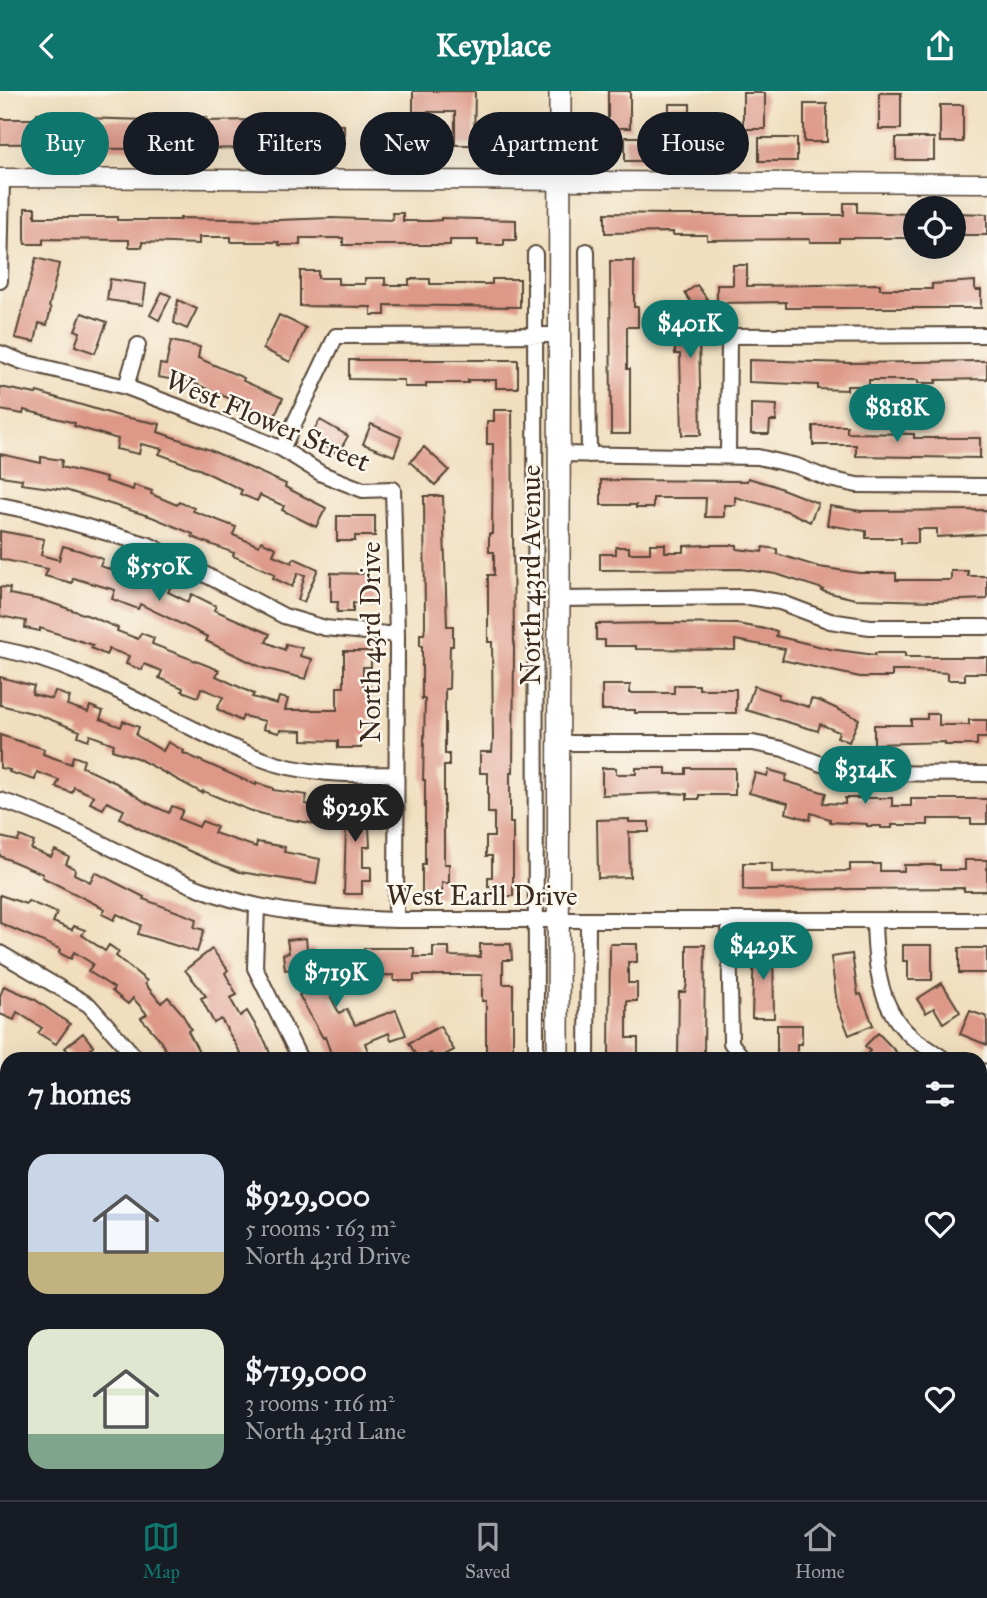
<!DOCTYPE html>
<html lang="en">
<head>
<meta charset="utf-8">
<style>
	body { margin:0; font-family:"IM FELL Great Primer",serif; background:#242831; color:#f1f3f6; height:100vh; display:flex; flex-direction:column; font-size:26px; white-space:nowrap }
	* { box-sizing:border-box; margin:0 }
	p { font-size:23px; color:#9ea1a6 }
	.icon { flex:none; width:38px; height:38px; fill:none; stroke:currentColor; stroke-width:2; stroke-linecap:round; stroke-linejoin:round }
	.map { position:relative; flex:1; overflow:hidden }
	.sheet { position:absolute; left:0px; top:961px; width:987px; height:450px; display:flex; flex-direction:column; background:#171b24; border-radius:21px 21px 0 0; box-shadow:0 7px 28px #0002 }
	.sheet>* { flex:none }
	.top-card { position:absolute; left:21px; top:21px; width:945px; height:63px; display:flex; gap:14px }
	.controls { position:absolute; left:903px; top:105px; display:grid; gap:14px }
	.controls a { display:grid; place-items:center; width:63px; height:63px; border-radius:50%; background:#171b24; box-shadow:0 7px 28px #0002; font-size:35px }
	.price { position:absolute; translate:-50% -60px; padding:0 16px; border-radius:24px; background:#0f766e; color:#fff; font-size:23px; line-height:46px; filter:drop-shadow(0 2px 4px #0008) }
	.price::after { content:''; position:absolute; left:50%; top:42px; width:21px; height:16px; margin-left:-10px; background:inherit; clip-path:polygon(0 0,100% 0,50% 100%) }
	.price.selected { background:#222; color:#fff }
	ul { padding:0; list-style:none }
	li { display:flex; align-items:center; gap:21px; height:175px; padding:0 28px }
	li span { display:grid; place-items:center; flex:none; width:196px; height:140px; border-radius:21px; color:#555 }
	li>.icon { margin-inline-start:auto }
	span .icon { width:84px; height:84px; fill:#fffc; stroke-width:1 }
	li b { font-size:30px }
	h2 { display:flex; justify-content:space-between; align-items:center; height:84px; padding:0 28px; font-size:30px }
	.pill { padding:0 24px; border-radius:32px; background:#171b24; box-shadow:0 7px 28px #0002; font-size:24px; line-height:63px }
	.pill.selected { background:#0f766e; color:#fff }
	header { display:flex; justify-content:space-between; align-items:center; height:91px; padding:0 28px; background:#0f766e; color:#fff; font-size:32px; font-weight:800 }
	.dock { display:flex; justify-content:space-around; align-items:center; height:98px; border-top:2px solid #363941; background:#171b24; font-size:19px; color:#9ea1a6 }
	.dock a { display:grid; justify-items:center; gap:4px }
	.dock .selected { color:#0f766e }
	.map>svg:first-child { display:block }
</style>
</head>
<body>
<header><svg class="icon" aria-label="back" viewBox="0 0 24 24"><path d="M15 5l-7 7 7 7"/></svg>Keyplace<svg class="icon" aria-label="share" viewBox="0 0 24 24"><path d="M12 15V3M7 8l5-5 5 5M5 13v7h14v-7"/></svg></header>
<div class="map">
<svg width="987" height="1409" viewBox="0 0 987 1409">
	<rect width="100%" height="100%" fill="#fbf7ec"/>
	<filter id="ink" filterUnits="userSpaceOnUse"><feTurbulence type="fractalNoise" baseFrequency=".0143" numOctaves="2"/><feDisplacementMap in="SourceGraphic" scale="14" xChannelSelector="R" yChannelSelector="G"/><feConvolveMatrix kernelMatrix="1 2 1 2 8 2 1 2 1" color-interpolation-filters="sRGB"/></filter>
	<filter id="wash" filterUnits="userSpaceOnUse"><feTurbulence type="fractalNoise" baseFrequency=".00686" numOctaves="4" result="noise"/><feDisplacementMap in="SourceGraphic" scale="28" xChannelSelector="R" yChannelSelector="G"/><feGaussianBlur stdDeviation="1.57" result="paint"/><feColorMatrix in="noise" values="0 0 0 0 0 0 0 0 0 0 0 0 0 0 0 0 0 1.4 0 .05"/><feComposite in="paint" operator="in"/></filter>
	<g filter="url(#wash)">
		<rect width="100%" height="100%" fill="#f0debe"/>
		<g id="blocks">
			<path fill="#dd9888" d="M413,0H475L474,54H455V21H413Z
				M608,0H630V37H608Z
				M743,2H765V38H743Z
				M879,2H901V38H879Z
				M669,13H690V50H669Z
				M804,13H827V51H804Z
				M940,14H963V51H940Z
				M37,22H83V27L145,29V38H164V41H189V26H207V30L297,28V57L79,58V52L0,53V28H37Z
				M315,34H344V56H315Z
				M625,46H662V70H625Z
				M759,47H797V70H759Z
				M896,47H934V69H896Z
				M844,112H857V121L915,123V147H839V151H810V148L707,149V144H673V141L605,142V122L668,123V124H844Z
				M25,117H35V126H117V129H180V127L279,129L331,127L393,129L392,122H403V130H431L441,129V127L516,129V149H504V154H478V149H450V154H343V147H300V154H279V151H231V146H199V153L142,151V156H129V149L43,148V153H25Z
				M954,122L987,123V144H954Z
				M36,167L59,173L49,216L51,217L47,234L39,232L35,251L15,247Z
				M610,170H634V216H638V236H627V278H630V343H611Z
				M733,174H747V195L880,193V198H932V193L975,190V199H981V217H786V211L717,212V194H733Z
				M300,180H318V187H338V193H365V187H385V194H409V188H430V193H492V188H520V216L385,214V224H371V216L300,215Z
				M110,188L146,193L143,214L107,209Z
				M697,194L715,219L676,246H699L701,344H682L680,263H675V247L671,249H659L660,237L687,238L678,225L693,214L685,202Z
				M162,201L171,205L159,229L150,224Z
				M178,209L197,218L187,238L174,232Z
				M82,222L107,231L95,262L75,255L80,241L75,239Z
				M279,224L306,237L290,271L263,258Z
				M171,250L200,256L198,267L244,287L243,290L283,307L274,327L196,293L158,286L160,273L166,274Z
				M349,269H518V297H496V289H468V292H426V296H404V289L349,288Z
				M749,269L851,272L981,270H987V288L936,289V292H918V289H869V295H847V299L818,298V294L749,291Z
				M0,296L36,303L37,301L119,325L160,333L158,341L210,359L286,393L285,396L326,417L316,436L282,419L284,415L260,404L257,410L240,403L242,399L197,377L159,363L162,358L141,353L139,363L116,358L118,348L74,335L75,332L24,319L23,323L0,319Z
				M751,313L777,314L776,330H770L769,343H751Z
				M494,319H512L514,558L513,682H510V732H513V805H492V795H488V786H492V765H486V746H494V722H488V682H480V661H492L493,649L492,551H488V484H494V461H489V443H492L493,353H487V330H494Z
				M320,329L348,345L338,363L309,347Z
				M371,333L401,346L394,365L363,353Z
				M813,335H847V342L914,343V347H980V367L856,365V354H813Z
				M424,356L449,379L435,394L410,371Z
				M0,363L41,372V366L62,369L61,376L106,387L105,390L133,399L134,394L152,400L151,403L177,414L179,411L194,417L193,420L236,436L233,444L259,455L261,450L276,457L273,464L292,472L294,467L318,478L304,511L298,509L305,484L298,482L292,496L273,487L275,483L233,465L234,462L192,446L193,443L152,426L65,399L21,393L22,388L0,385Z
				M748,387L772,394L818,412L810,431L787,420L735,406V414H724V426H705L706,407H653V417H636V414H601V389L747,390Z
				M424,405H443L447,535H453V555H450L449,598H445V663H449V675H444V773H449V792H442V806H422V773H425V689H423L425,608H422V555H420V543H424L425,535Z
				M830,415L861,420L987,419V443L937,446V438H918V452H901V447H866V440L827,434Z
				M337,425H375V445H355V450H337Z
				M0,440L44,448L41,464L59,469L63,455L81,460L103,468L100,475L122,482L125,476L171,495L168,501L188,511L192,503L216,515L214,519L270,543L266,551L285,559L286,553L302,557L300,565L312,568L306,588L263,577L206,550L208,546L140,513L138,518L112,508L115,499L73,487L72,492L45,485L48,478L0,468Z
				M650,453H665V461H684V455L706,454H737V458L762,461L763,456L777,458V463L819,476L859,482H896V489H951V480H968V485H987V508L935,510L855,508L822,500L823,498L776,483L741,478L600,479V463H616V456H629V462H650Z
				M331,482L367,483L366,489H375V513L353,512V521H337L338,511H331Z
				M0,496L10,497L9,503L46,510L92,526L118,537L117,540L138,548L141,542L154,547L152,553L219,579L216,585L254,603L252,606L277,613L279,606L288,608L285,619H337V596H344V560H371V576H363V596H371L368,645H361V657H338V650L302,649V640L280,639L279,642L263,638L265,630L243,625L241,630L217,618L223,606L201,597L198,606L182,600L183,597L159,587L162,580L144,573L142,579L126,573L129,565L109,558L106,564L91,557L93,554L40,537V540L25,537L26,530L0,525Z
				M665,532L737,533L777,540L776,545L830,558L875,564V562H905V566H987V582H965V589H948V582L912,580H892V586H860L782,569L785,558L735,549V559L636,558V555H605V549H596V533Z
				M0,586L34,595L32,603L52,608L55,600L70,606L67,614L88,621L90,615L103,620L100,628L121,636L123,630L139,636L136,644L163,660L168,651L184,660L183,662L256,694V692L273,697V699L307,704L305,713L325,716L322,734L274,726L249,719L203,700L202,702L137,667L112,659L114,653L90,644L88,649L78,645L80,640L36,623L0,614Z
				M602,594H630V602H674V594H699V598H736V622H635V619H602Z
				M754,595L779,603L778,607L809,616L811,608L820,610L859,628L849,651L837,646L839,641L820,633L818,640L746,619Z
				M927,623H939V634H969V629H987V647H977V654H945V651L874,653V634H911V628H927Z
				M0,644L44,658L43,663L71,673L73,665L84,669L82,676L116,692L147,712L169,722L172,715L183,719L179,728L199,736L202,730L217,736L214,742L256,756L257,751L285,756L284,761L320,768L316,793L240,781L214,771L140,738L120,727L124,719L107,711L103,718L90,712L94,705L74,696L72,702L56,696L59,689L37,681L35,689L9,681L10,679L0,677Z
				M602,677H616V683H636V677H666V683H686V677H735V704H699V708H687V703L672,702L602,704Z
				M769,679L787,684L785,690L826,702L823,712L845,713V707H892V715H911V708H987V733H971V728H928V734H892V737H881V735H867V733L830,731V728L811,722L810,729L786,722L788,712L749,702L755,682L767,685Z
				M338,707H354V715H368L370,756H363V776H371V790H362V803H344L346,734H339Z
				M629,728V731H649V741H629L630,786L598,787L597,729Z
				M20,745L34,751L31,758L51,766L55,759L69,766L66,773L75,778L74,783L90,791L95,781L144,806L143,808L197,828L194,836L204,839L197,861L138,843L141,834L117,823L114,829L102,823L105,818L42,786L43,783L0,765V746L18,750Z
				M965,769H987V800H964V797L743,799V772H772V781L850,780V773H880V780H904V774H940V779H965Z
				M0,804L26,813L28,810L57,822L53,831L72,839L74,835L85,839L82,844L105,860L109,854L119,861L116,865L147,890L145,893L161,912L168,906L181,921L191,938L188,940L203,968H171L158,946L141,927L147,923L133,907L128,913L112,900L114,897L88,880L93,873L74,861L71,868L59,862L60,858L0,832Z
				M306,847L307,858L314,857L317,880L321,877L336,902L331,906L339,922L347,918L355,934L396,919L406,944L391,949L389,942L365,952L370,966L364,968H333L325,946L323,947L299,904L306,900L294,878L285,879L283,863L289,862L287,849Z
				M480,853H511L512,869H503V893H513V962H486V910H482V884H414V890H394V884L357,885V869H365L364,857H414V866H433V856H449V865L480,866Z
				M610,853H637V871H628V892H637V910H627V947H638V964H609Z
				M687,854H705L704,965L678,966L679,901H685L687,893Z
				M754,854H773L774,927H752Z
				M903,854H932V889H908V870H903Z
				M959,857H987V882H959Z
				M212,858L228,879L225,882L237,904L230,907L240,925L247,920L266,952L272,968H244L221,928L214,932L201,907L206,905L185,879Z
				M852,863L858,904L861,903L873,934L849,944L837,913L831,866Z
				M942,892L960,921L943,932L934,917L926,922L917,908Z
				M4,895L34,908L70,933L56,953L38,942L42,937L17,921L14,929L0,923V905Z
				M970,920L987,926V954L960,943Z
				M777,934H802V953H797V966H777Z
				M440,935L454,959L437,968H434L431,962L418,968L409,952Z
				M83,942L93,955L83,968H74L65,957Z
				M878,942L903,968H862L870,960L865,955Z"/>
		</g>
	</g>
	<g filter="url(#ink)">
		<use href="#blocks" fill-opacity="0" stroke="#564536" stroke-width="2"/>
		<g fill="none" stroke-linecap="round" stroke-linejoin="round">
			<defs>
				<path id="minor" d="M587,160L589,364
					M535,163L536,968
					M0,190L2,87
					M0,262L23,271L126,296L206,326L282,358L322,383L363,399L393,398L397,544L396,829
					M126,296L138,254
					M282,358L336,245L560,244
					M557,363L758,366L797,375L829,388L857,394L987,395
					M728,365L729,245L987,244
					M0,414L35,421L149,454L284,525L325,537L397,544
					M558,508L749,506L780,511L830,530L870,536H987
					M0,558C93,575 171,634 259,667C301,684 351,684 395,683
					M558,652H753L783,658L821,673L858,682L987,683
					M0,709C71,731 132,772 201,798C264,822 329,827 396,829H987
					M257,815L255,877L300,968
					M729,830L731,952L743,967
					M874,830C875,870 878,918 912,946C922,954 933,960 944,968
					M0,862L89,914L137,968
					M587,968L588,829
					M980,980L987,981
					M0,1018L7,1026
					M980,1138L987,1145
					M0,1255L7,1251"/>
				<path id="tertiary" d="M0,87L987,92"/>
				<path id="secondary" d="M558,968L560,0
					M558,1404V1409"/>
			</defs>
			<use href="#minor" stroke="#564536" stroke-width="18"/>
			<use href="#tertiary" stroke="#564536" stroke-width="21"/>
			<use href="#secondary" stroke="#564536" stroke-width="24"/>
			<use href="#minor" stroke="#fff" stroke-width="14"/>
			<use href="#tertiary" stroke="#fff" stroke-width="18"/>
			<use href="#secondary" stroke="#fff" stroke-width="21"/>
		</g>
	</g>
	<g text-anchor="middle" stroke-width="5" stroke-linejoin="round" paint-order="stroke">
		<g font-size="28" fill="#3b2a1e" stroke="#fbf7ec">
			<text transform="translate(268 329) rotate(23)" y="10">West Flower Street</text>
			<text transform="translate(530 484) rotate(-90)" y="10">North 43rd Avenue</text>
			<text transform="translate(370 551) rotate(-90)" y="10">North 43rd Drive</text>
			<text x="482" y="814">West Earll Drive</text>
		</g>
	</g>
</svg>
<div class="controls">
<a><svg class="icon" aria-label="locate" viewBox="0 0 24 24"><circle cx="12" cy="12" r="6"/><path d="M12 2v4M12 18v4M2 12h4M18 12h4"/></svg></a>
</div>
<b class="price" style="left:690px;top:269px">$401K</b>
<b class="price" style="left:897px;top:353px">$818K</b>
<b class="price" style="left:159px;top:512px">$550K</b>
<b class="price" style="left:865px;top:715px">$314K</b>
<b class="price selected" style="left:355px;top:753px">$929K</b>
<b class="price" style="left:763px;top:891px">$429K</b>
<b class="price" style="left:336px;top:918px">$719K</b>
<div class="top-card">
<a class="pill selected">Buy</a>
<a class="pill">Rent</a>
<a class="pill">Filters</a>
<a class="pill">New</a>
<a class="pill">Apartment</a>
<a class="pill">House</a>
</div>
<section class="sheet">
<h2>7 homes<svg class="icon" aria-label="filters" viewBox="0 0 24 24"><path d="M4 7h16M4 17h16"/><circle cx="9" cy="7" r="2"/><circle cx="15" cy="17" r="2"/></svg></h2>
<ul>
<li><span style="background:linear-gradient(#c9d6e8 70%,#c2b280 0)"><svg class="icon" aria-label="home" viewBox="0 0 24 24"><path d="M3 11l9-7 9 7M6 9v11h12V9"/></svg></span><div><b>$929,000</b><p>5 rooms · 163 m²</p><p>North 43rd Drive</p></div><svg class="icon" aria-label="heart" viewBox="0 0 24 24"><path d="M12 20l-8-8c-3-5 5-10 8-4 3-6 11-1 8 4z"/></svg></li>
<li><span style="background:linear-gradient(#dfe7d0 75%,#7fa58c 0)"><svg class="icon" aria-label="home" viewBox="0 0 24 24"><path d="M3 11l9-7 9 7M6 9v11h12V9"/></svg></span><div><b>$719,000</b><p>3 rooms · 116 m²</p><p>North 43rd Lane</p></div><svg class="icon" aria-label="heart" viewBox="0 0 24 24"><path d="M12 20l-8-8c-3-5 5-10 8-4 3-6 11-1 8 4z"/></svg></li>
</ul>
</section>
</div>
<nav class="dock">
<a class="selected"><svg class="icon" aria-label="map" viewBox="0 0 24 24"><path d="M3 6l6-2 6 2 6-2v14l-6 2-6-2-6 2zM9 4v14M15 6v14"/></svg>Map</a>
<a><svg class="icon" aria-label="saved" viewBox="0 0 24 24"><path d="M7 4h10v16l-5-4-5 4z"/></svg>Saved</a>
<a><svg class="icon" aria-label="home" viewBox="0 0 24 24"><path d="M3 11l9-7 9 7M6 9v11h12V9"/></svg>Home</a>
</nav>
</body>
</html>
